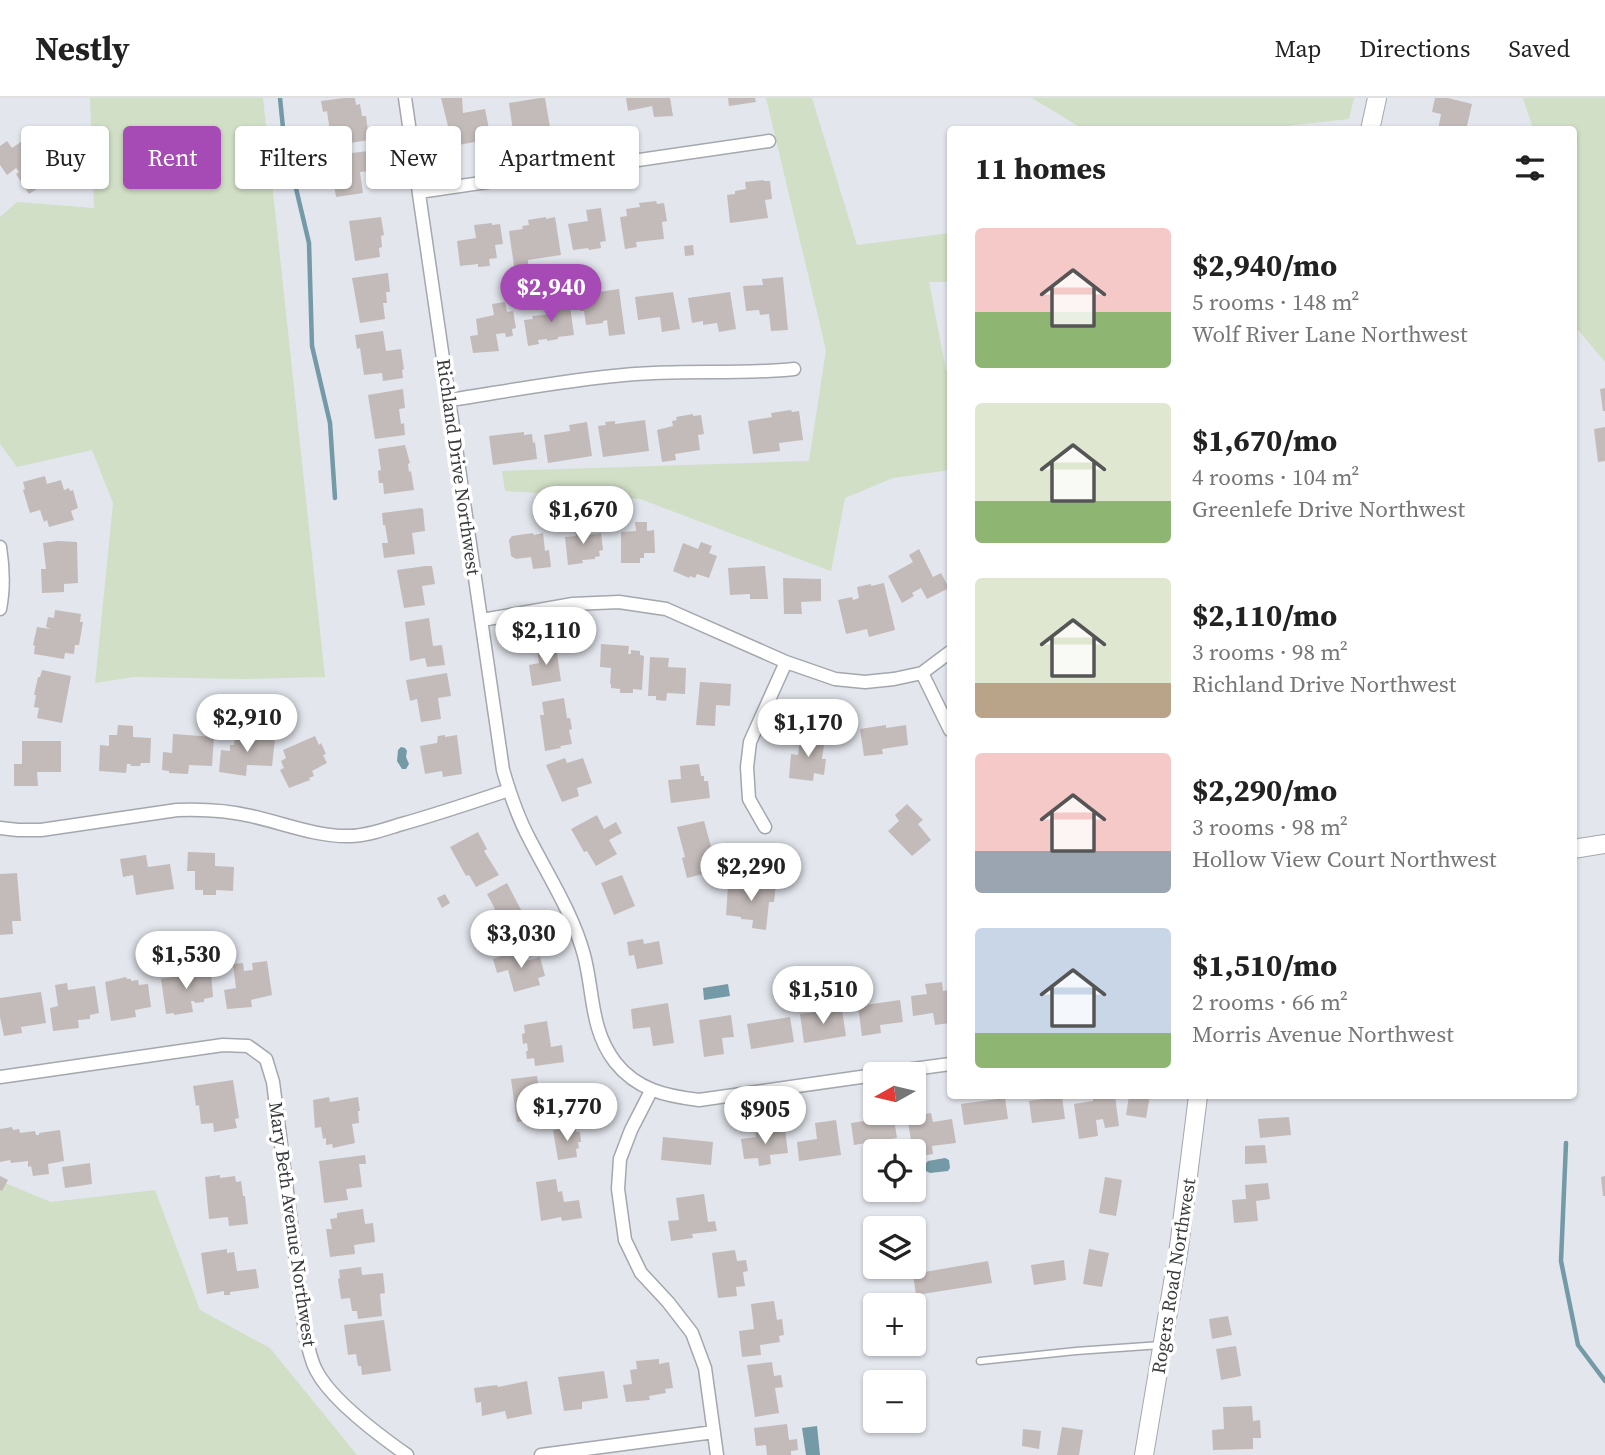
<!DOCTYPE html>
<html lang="en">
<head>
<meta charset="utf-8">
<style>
	body { margin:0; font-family:"Source Serif 4",serif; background:#f2f2f2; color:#222; height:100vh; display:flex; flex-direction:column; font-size:26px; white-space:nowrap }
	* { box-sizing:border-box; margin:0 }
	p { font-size:23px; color:#767676 }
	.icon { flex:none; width:38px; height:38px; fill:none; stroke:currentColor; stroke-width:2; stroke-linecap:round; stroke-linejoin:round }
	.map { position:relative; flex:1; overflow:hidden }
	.sheet { position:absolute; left:947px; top:28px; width:630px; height:973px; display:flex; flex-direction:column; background:#fff; border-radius:7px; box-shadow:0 2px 5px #0004 }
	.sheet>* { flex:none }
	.top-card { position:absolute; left:21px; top:28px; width:665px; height:63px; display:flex; gap:14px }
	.needle { width:46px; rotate:262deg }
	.buttons { position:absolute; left:863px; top:964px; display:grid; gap:14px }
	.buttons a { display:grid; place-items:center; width:63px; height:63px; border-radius:7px; background:#fff; box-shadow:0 2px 5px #0004; font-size:35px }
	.price { position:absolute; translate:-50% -60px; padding:0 16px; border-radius:24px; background:#fff; color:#222; font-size:23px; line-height:46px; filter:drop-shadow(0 2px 4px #0008) }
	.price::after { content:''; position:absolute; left:50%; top:42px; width:21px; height:16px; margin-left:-10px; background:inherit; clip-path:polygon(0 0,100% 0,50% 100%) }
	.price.current { background:#a64ab5; color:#fff }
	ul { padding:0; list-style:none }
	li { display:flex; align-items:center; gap:21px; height:175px; padding:0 28px }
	li span { display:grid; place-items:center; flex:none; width:196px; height:140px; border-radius:7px; color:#555 }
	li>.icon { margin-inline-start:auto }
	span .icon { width:84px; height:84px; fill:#fffc; stroke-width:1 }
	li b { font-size:30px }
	h2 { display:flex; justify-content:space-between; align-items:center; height:84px; padding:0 28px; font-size:30px }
	.pill { padding:0 24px; border-radius:7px; background:#fff; box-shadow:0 2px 5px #0004; font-size:24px; line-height:63px }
	.pill.current { background:#a64ab5; color:#fff }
	header { display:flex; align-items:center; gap:42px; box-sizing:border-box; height:98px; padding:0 35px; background:#fff; border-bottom:2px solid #e0e0e0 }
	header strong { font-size:33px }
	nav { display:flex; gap:38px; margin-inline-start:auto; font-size:24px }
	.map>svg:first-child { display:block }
</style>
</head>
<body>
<header>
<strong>Nestly</strong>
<nav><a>Map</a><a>Directions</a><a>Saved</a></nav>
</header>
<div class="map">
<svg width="1605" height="1357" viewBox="0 0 1605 1357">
	<rect width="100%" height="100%" fill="#e3e6ed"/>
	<path fill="#d1dfc6" d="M90,0H263L325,579L244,581L134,579L95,585L113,405L92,352L17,369L0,346V119L17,104L94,110Z
		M766,0H812L857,147L950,135V184H929L946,272H950V372L893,380L845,400L831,473L640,401L505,393L502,373L809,363L826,252Z
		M1032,0H1354L1349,21L1251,32L1083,31Z
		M1523,0H1605V264L1579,233L1573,231V32L1533,31Z
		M0,1083L51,1104L155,1092L200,1212L270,1250L357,1357H0Z"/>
	<path fill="#739aa6" d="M401,649L405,650L407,653L406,659L409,666L406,671H402L397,663L398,652Z
		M728,886L730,898L704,902L703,890Z
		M945,1060L949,1062L950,1070L948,1073L930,1075L926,1073L925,1066L928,1063Z
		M817,1328L820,1357H806L802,1330Z"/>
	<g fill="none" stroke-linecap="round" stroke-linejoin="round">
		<path stroke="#739aa6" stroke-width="4.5" d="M280,0L284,40L309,145L312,248L330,325L335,400
			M1566,1045L1561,1163L1578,1247L1605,1283"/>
	</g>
	<path fill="#c3bbb9" d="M344,0H355L356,7L360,6L362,18H366L369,42L332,48L327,13L323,14L321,3Z
		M441,0H462L463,15L485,11L491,41L453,48Z
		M540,0H545L550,29L548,31L521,35V32L513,33L509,5Z
		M626,0H670L673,18L654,19L652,8L628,13Z
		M728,0H755L756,4L729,8Z
		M1435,0H1448L1472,6L1466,32H1438L1441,16L1432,14Z
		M28,39L45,62L38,66L49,83L29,96L16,76L19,74L16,70L7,77L0,67V48L7,43L12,50Z
		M368,53L371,73L360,74L363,95L336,99L333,81L326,82L324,63L352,58V55Z
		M764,82V83H770L772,101L765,102L768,120L730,125L727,97L735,96V93L746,91L745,84Z
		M656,103L657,106L664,105L667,123L662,124L664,141L636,144L637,149L625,151L620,119L627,118L626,111L640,109L639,105Z
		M601,110L606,143L600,144L601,150L589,152L588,150L573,152L568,126L588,123L586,112Z
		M381,119L384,137L381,138L382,149L379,150L380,159L355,163L349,123Z
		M546,119V121L555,119L561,157L528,162V166L514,168L509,133L523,131L522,128L529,127L528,122Z
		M492,125V127L500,126L503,146L495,147L497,160L489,161L490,168L478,169V166L460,168L457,143L476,140L474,127Z
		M693,147L694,157L685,158L684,148Z
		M388,175L390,194H386L387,205H383L385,221L360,225L352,180Z
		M783,179L788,232L771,233L769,216L760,217L759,212L746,213L743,188L763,187L762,181Z
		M619,191L625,236L609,238L607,222L603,223V225L586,227L584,213H580L578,201L584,200V196Z
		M673,194L680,231L662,234L660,219L638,222L635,199Z
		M730,194L736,231L719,234L717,225L703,227V223L692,225L688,200Z
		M569,201L574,237L558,239V241L547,243V241L538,242L539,246L528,248L524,222L533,221L532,218L552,216L550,204Z
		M505,204L507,214L513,213L516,230L512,231L513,238L506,239L505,235L496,236L499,253L473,255L470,238L478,237L476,221L494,217L492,206Z
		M383,233L386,253L401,251L404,271L402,272L403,280L383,283L382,275L364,277L360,250L357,251L355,237Z
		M1605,290V313H1603L1600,291Z
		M403,291L405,310L399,311L401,326L404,325L405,337L375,341L368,297Z
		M791,312L792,314L799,313L803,342L779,345L780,353L753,356L748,323L772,319L771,315Z
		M693,316V318L701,317L704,336L698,337L700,352L675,356L676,362L662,364L657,332L673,328L672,323L677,322L676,319Z
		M645,322L649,353L603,359L598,328L606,327L605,324L615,323V326Z
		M587,324L592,358L548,365L544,337L570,333L569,327Z
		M1605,329V363L1598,364L1594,331Z
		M524,334V337L532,336L533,345L535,344L537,361L493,367L489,338Z
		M405,347L410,365L408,366L409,374L411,373L414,392L384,396L383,385H379L378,373L381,372L378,351Z
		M45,378L47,386L61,382L64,392L69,390L70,393L73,392L78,410L71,413L74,422L49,429L47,422L44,424L40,412L30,415L23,392L25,391L23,384Z
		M421,410L423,411L425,433L412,435L415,456L384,460L382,445H388L385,427H383L382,415Z
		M635,424H647V433L654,432L655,455H644V460H640V465H621V434L636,433Z
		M588,429L589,437L601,435L603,452L599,453L600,458L595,459V461L582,462L583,465L568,467L565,439L576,438L575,431Z
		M533,435L534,437L543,435L545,453L549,452L551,469L533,471L531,459L516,461L511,458L509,442L512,438Z
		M58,443L77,444L78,485L64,486V494L42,495L41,471H46L43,445Z
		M701,444L712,448L709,455L717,458L709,480L697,476L695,480L690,478L689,480L673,473L683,445L698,451Z
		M919,451L933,479L941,475L949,490L927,501L921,490L912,495L914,498L902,505L888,478L913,464L909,457Z
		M426,468H432L435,486L422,488L425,507L404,510L397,472Z
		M765,468L768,501H750V496L730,497L728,470Z
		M783,480L821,481V503L801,504L802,516H784Z
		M884,485L895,532L869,539L867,531L846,536L838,502L852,499L853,502L859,500L857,489L871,486V488Z
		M55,512L81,516L80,524H83L79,547H75L74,556L65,555L64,561L34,556L35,548L33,547L37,529L51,531L46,529L48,519L54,520Z
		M429,520L433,548L442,547L445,567L427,569L425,560L410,563L405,524Z
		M601,546L629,548L628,556H631V552L640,553V557L644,558L642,592L633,591V595H620V591L611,590V586H610L611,570L600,569Z
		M556,548L561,583L532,588L529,567L539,565L537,551Z
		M650,559L669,560L668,569L686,570L685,596L667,595L666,603L656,602V598H648Z
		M42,572L71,578L62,625L37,620L39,610L34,609L36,597H34L38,579H40Z
		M447,575L451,598L438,600L441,621L421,624L417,601L410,603L406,582Z
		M700,584L731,586L730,608L716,607L715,628L696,627Z
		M564,600L567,620H570L572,631L569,632L572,646L560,648L561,650L545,653L540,617H544L542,604Z
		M118,627L133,628V639L151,640L150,665H141L140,668H130L131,666H127L126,675L99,673L100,647L109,648V637H117Z
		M886,627V630L906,627L908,647L882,651L883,656L864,658L860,631Z
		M236,633L248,635V638L275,641L272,668L247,667L246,678L219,674L221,652L230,653V647H234Z
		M173,636L214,639L212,668L189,667L188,676L169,675V673L162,672L163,654L172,655Z
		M445,637V639L457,637L462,676L443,679L442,673L425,676L420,648L437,645L438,638Z
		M801,637L825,640L822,661H826L824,677L814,675L813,683L789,680L791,656L798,657Z
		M315,638L319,647L321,645L326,656L323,657L327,665L312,673L314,678L309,680L310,682L289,690L280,672L284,670L281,663L286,660L283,652Z
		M22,643H61V674H37L38,688H14V666H22Z
		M565,660L567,665L583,660L592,685L577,690L579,698L562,704L546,667Z
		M699,666L701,678H704V683H708L710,700L671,705L668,682L681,681L680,668Z
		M907,706L923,722L918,726L931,742L912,758L888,733L899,723L895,717Z
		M597,717L604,731L616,724L622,735L609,742L617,756L596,768L587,753L584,754L571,731Z
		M704,723L712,752H714L720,772L687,780L682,760L685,759L677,729Z
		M478,734L487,751L484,753L499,777L476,789L469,777L466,778L450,749Z
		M188,754L215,755V768L234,769L233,793L216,792V797H203V792H195V773H187Z
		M146,757L148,769L170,766L174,791L136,797L133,777L123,779L120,761Z
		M17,775L21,823H12L13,836L0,837V776Z
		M622,777L635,808L614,817L601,785Z
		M749,783L776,785L774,804H769L766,832L752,830L753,822L741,821V819L726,817L728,788L747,790V794H748Z
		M507,785L531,831L511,841L502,825L494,829L487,815L495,811L487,796Z
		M445,796L450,805L442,810L437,800Z
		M643,841L644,846L659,843L663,866L637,871L634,857L629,858L627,844Z
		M520,852L522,864L540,859L545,878L538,880L540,887L514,894L508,872L497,875L493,861Z
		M267,863L272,897L251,902L252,909L227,911L224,892L236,890L233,866L243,865L244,873L253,872L252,865Z
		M186,871L187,877L211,874L213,899L204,901V904L195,905L194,903H191L193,914L174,917V915L166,916L161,881L173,879V873Z
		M126,879L127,881H131V883L138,882L139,887L148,886L151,909L135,912L136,919L111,923L105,884Z
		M942,884L943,893L950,892V925L935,927L933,915L913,918L911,898L927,896L925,886Z
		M67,885L68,892L95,888L99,915L90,917V921L78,922L79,930L53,933L50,910L58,908L55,887Z
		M41,894L46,925L21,929L22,935L4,938L0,919V900Z
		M900,902L903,924L880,927L881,935L862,938L858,908Z
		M668,905L674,945L653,948L650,929L633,931L631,911Z
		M842,912L846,938L804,945L800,916L816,914V916Z
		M731,917L734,939L722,940L724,956L704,959L699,922Z
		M790,919L794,944L751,951L747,926Z
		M547,923L551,949L562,947L564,964L535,968L534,960L527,961L526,953H528L527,945L523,946L522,936L525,935L524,927Z
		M537,978L540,1000L533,1001L536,1021L517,1024L511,981Z
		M233,982L239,1020L235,1021L237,1030L214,1034L213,1025L201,1026L199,1007L196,1008L193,988Z
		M1043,998H1062L1065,1021L1032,1025L1029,1003L1044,1001Z
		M1093,998H1115L1119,1028L1105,1030L1103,1021L1096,1022L1098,1038L1079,1041L1074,1006L1093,1003Z
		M1129,998H1150L1146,1020L1126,1017Z
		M329,999L330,1004L358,999L360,1013H358L359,1025L352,1026L355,1045L333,1050L332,1046L326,1047V1040L323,1041L321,1029L315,1030L313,1002Z
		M1005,1000L1008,1021L964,1027L961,1006Z
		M893,1015L897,1040L854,1047L851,1025L878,1021V1016Z
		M931,1015L933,1024L952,1021L956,1045L932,1048L933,1056L914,1059L907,1019Z
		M1289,1019L1291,1037L1260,1040L1258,1021Z
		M836,1022L841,1057L799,1063L797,1044L817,1041L815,1025Z
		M12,1029L13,1032L19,1031L21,1037L20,1035L35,1033L36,1037H39V1035L60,1032L64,1063L48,1066L49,1076L33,1078L31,1068L28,1069V1063L11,1065L10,1062L0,1064V1031Z
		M575,1029L576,1034H580L581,1044H578L579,1050L576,1051L577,1059L558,1062L553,1032Z
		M785,1031L788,1055L770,1057L771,1066L759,1068L758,1060L744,1061L741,1041L756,1039L755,1035Z
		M663,1039L713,1044L711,1067L661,1062Z
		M1265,1047L1267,1065L1245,1066V1048Z
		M365,1057L366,1066H359L362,1089L346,1091L348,1102L324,1105L319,1063Z
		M90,1065L92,1086L65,1090L62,1069Z
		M220,1077V1080L235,1078L236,1084L241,1083L243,1098H245L248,1126L229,1128L228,1119L209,1121L205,1079Z
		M0,1078L8,1082L2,1093L0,1092Z
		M1605,1078V1098H1603L1601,1079Z
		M1105,1079L1122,1082L1116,1118L1099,1115Z
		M556,1081L558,1094L562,1093L564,1104L579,1102L582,1120L562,1123L561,1119L541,1123L536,1084Z
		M1268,1085L1270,1101L1256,1103L1258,1123L1234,1125L1232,1102L1246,1101L1245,1087Z
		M704,1096L708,1124L715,1123L717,1133L692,1136L693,1140L671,1143L668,1123L679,1122L676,1100Z
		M363,1111L365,1126L373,1125L375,1144L354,1147L355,1156L330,1159L326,1131H332L330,1121L337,1120V1115Z
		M227,1151V1155L234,1154L237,1173L256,1171L259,1190L230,1194V1197H224V1193L207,1196L201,1155Z
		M1089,1151L1109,1155L1102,1189L1083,1186Z
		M735,1152L737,1163L746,1162L748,1173L743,1174L745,1188L736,1189L737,1198L718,1200L712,1155Z
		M1064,1162L1066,1182L1034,1187L1031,1167Z
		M988,1163L992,1185L916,1197L913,1176Z
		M361,1169L362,1177L383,1175L385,1195L380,1196L382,1218L358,1221L357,1213H352L350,1200L341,1201L338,1181L340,1180L339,1172Z
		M774,1203L777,1222L782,1221L784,1237L779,1238L780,1244L760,1247L761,1257L742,1259L739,1233L754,1231L751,1206Z
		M1228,1218L1232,1237L1212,1241L1209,1221Z
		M384,1222L391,1273L362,1277L361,1268H358L356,1256L348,1257L344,1227Z
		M1236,1248L1241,1278L1221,1282L1216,1251Z
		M659,1261V1266L669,1264L673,1290L665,1291L666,1295L649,1298L650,1302L626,1304L623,1287L632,1286L630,1272L637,1271L636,1263Z
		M772,1264L774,1278L781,1277L783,1289L775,1290L779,1315L755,1319L747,1267Z
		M604,1273L608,1300L582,1304V1311L564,1313L558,1279Z
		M527,1283L532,1316L507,1321L505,1313L482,1318L481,1304L476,1305L474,1290L497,1287L498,1289Z
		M1252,1308L1253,1323L1260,1322L1261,1340H1253V1351L1213,1352L1212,1332L1224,1331L1223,1309Z
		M787,1326L789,1342L797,1341L798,1352L791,1353V1357H767L766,1347L756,1348L754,1330Z
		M1062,1329L1083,1332L1079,1357H1057Z
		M1023,1331L1041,1333L1039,1351L1022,1348Z"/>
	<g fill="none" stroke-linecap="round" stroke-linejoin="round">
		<defs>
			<path id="lane" d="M980,1263L1076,1253L1161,1247"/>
			<path id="street" d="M405,0L503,672C510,696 518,720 530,742C549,779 573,816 584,857C594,895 590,931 615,964C637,992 666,998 699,1002L875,977
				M419,94L769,43
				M450,302C508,293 566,282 624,277C681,271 738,277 794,271
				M0,449C3,468 4,491 0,511
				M482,522L573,506L619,504L666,511L786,564L835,581L865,584L894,581L922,575L950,554
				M922,575L950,632
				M765,729L749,701L747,669L750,644L786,564
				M0,730L18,732H41L177,712C202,711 226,712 251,718C283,725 317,739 350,738C367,738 385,731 402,726C438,716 473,704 509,692
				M877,976L950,966
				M0,979L223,947L248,948L266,961L273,984L306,1241C309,1251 311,1263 316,1272C331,1302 380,1338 407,1357
				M651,993L631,1032L620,1061L618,1091L625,1142L641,1175L668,1204L692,1235L705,1270L717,1357
				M541,1357L714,1334"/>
			<path id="secondary" d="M1370,32L1377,0
				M1573,751L1605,746
				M1144,1357L1179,1149L1198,998"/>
		</defs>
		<use href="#lane" stroke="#a4a7ad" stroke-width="9"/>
		<use href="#street" stroke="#a4a7ad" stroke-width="15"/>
		<use href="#secondary" stroke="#a4a7ad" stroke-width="20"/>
		<use href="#lane" stroke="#fff" stroke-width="6"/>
		<use href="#street" stroke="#fff" stroke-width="12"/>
		<use href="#secondary" stroke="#fff" stroke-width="18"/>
	</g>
	<g text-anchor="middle" stroke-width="7" stroke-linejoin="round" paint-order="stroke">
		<g font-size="19" fill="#3a3c3e" stroke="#fff">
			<text transform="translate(459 369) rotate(82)" y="7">Richland Drive Northwest</text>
			<text transform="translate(293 1126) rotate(82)" y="7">Mary Beth Avenue Northwest</text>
			<text transform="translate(1173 1178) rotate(-81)" y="7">Rogers Road Northwest</text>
		</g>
	</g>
</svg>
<div class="buttons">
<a><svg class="needle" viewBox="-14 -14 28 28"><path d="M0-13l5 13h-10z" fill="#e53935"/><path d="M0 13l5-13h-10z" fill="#767676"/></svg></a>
<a><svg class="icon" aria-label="locate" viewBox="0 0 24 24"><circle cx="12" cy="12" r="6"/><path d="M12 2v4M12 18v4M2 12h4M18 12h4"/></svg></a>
<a><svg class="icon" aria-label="layers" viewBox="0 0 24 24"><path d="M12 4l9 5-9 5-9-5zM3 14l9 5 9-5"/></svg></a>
<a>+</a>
<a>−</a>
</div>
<b class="price current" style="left:551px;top:226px">$2,940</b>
<b class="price" style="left:583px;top:448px">$1,670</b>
<b class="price" style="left:546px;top:569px">$2,110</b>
<b class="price" style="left:247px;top:656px">$2,910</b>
<b class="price" style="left:808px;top:661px">$1,170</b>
<b class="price" style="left:751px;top:805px">$2,290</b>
<b class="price" style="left:521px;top:872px">$3,030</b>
<b class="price" style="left:186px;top:893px">$1,530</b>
<b class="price" style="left:823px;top:928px">$1,510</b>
<b class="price" style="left:567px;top:1045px">$1,770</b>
<b class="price" style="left:765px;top:1048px">$905</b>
<div class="top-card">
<a class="pill">Buy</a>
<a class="pill current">Rent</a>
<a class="pill">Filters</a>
<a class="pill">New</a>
<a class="pill">Apartment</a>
</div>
<section class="sheet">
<h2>11 homes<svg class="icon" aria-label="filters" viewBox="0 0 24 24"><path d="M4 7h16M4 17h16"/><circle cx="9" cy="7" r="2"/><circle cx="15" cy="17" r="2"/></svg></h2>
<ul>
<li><span style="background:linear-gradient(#f6c9c9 60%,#8fb573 0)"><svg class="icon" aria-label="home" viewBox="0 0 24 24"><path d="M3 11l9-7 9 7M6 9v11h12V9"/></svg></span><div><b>$2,940/mo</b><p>5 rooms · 148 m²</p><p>Wolf River Lane Northwest</p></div></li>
<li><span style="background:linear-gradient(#dfe7d0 70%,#8fb573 0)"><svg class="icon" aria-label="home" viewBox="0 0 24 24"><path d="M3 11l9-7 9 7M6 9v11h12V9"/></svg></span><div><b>$1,670/mo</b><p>4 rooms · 104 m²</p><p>Greenlefe Drive Northwest</p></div></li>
<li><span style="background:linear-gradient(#dfe7d0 75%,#b9a48a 0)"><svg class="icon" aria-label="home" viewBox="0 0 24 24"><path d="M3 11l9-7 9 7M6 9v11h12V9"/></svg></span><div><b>$2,110/mo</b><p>3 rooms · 98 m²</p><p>Richland Drive Northwest</p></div></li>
<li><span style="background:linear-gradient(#f6c9c9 70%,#9aa5b1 0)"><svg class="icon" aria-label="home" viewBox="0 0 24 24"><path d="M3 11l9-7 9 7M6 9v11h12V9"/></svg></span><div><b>$2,290/mo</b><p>3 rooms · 98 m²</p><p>Hollow View Court Northwest</p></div></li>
<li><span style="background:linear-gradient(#c9d6e8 75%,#8fb573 0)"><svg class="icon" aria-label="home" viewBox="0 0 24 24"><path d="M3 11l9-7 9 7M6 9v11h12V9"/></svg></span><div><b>$1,510/mo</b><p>2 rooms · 66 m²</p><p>Morris Avenue Northwest</p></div></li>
</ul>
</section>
</div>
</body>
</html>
